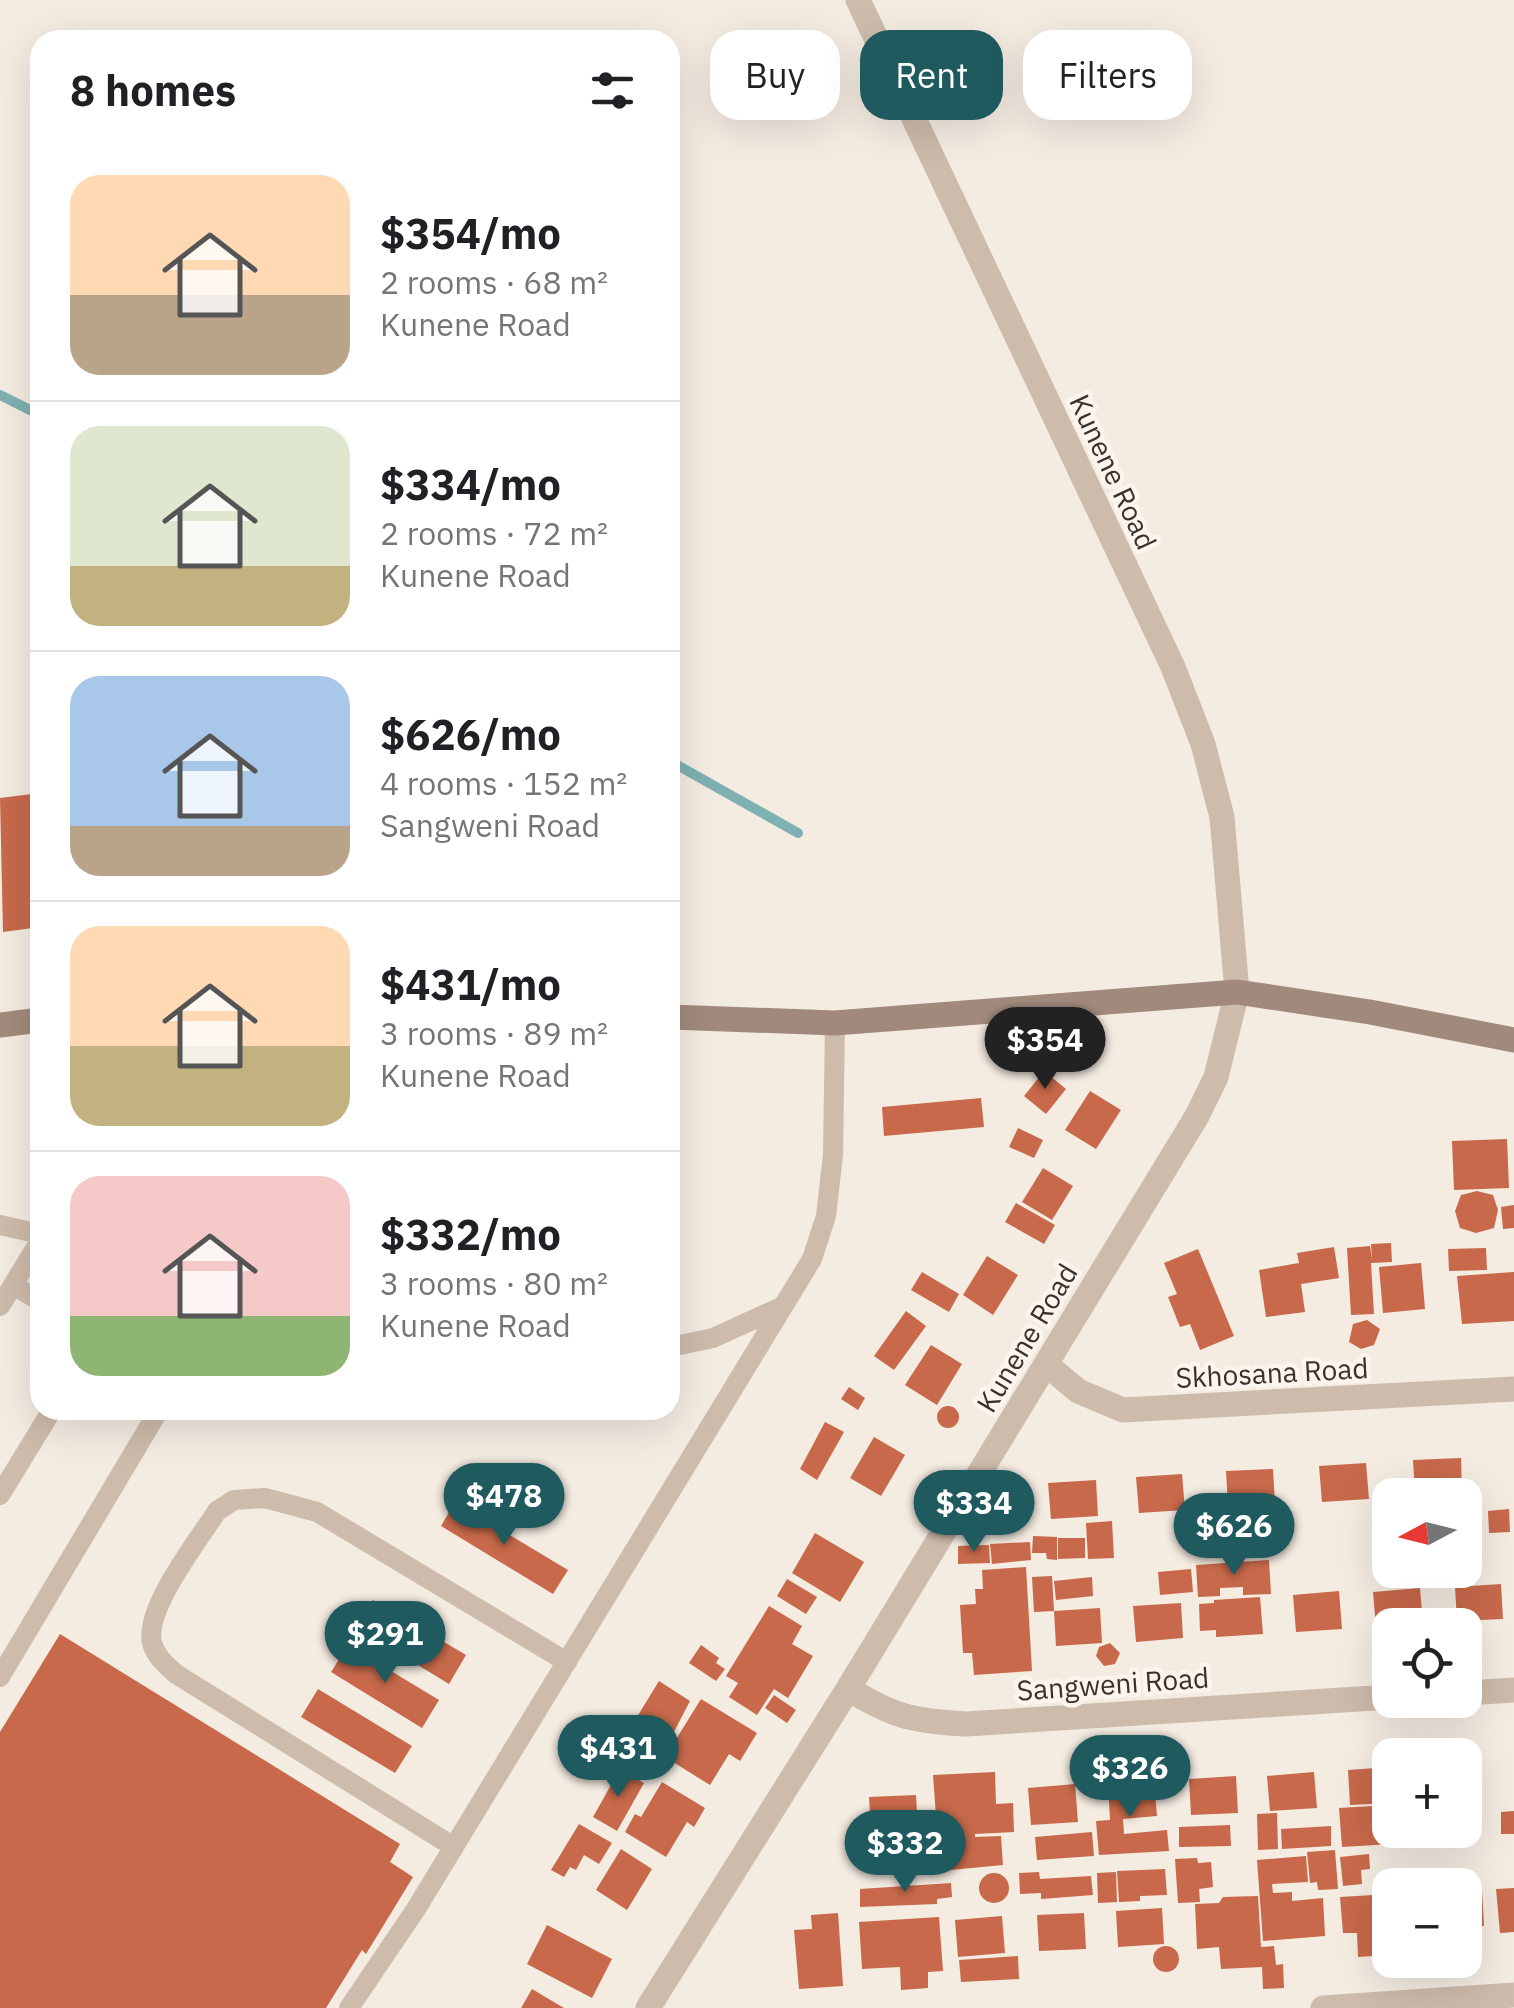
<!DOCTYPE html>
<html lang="en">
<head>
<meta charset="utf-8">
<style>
	body { margin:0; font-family:"IBM Plex Sans",sans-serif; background:#f6f6f6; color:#202124; height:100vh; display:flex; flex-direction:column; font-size:38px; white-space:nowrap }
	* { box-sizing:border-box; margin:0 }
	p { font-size:32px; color:#757577 }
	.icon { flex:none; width:55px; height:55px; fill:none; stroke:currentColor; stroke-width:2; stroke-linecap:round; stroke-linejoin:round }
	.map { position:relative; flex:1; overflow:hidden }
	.sheet { position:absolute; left:30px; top:30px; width:650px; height:1390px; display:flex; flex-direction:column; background:#fff; border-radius:30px; box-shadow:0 10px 40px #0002 }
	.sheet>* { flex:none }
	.banner { position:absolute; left:710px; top:30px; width:652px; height:90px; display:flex; gap:20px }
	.needle { width:65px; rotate:263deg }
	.tools { position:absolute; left:1372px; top:1478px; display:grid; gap:20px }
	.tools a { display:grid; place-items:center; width:110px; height:110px; border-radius:20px; background:#fff; box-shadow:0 10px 40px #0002; font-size:50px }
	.price { position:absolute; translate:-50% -85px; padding:0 22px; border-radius:35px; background:#1f5a5e; color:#fff; font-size:32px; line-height:65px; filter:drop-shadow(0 2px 5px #0008) }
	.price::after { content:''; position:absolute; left:50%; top:60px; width:30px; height:22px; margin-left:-15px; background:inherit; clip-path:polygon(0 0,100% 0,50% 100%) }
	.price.active { background:#222; color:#fff }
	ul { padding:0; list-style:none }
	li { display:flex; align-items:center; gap:30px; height:250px; padding:0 40px }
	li+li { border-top:2px solid #e0e0e0 }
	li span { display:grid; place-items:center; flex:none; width:280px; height:200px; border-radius:30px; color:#555 }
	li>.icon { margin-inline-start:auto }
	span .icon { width:120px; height:120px; fill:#fffc; stroke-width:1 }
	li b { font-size:42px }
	h2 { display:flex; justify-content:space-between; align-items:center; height:120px; padding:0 40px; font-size:42px }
	.tag { padding:0 35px; border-radius:30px; background:#fff; box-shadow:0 10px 40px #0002; font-size:35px; line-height:90px }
	.tag.active { background:#1f5a5e; color:#fff }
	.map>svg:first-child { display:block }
</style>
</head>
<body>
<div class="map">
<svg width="1514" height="2008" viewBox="0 0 1514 2008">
	<rect width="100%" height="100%" fill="#f4ebe1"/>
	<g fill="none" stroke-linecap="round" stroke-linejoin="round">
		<path stroke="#7fb0b2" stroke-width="10" d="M0,395L40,415
			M670,761L798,833"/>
	</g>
	<path fill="#c8694b" d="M40,793V927L3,932L0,798Z
		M1044,1071L1066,1089L1046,1114L1024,1096Z
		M1090,1091L1121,1110L1096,1149L1065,1130Z
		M981,1098L984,1127L884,1136L882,1107Z
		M1018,1128L1043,1140L1034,1158L1009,1147Z
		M1507,1139L1509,1188L1454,1190L1452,1141Z
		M1043,1168L1073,1186L1052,1220L1022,1202Z
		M1477,1191L1493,1195L1498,1210L1494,1228L1476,1233L1460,1228L1455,1211L1461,1195Z
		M1016,1203L1055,1225L1044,1244L1005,1222Z
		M1514,1205V1228L1503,1229L1501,1207Z
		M1391,1243L1392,1262L1371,1263L1374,1314L1351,1315L1347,1248L1370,1246L1372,1259L1371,1244Z
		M1334,1247L1339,1278L1301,1284L1305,1312L1266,1317L1259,1270L1299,1263L1297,1253Z
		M1486,1248L1487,1270L1449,1271L1448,1249Z
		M1198,1249L1234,1336L1200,1350L1190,1324L1180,1327L1168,1297L1177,1294L1164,1263Z
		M987,1256L1018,1275L993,1315L963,1295Z
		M1421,1263L1425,1309L1383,1313L1379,1267Z
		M922,1272L959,1294L949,1312L911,1290Z
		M1514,1272V1321L1462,1324L1457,1276Z
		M906,1311L926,1326L894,1370L874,1356Z
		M1367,1320L1380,1329L1374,1345L1361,1349L1349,1342L1353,1324Z
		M931,1345L962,1364L937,1405L905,1385Z
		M849,1387L865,1398L858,1410L841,1399Z
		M937 1417a11 11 0 1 1 22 0a11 11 0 1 1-22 0Z
		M825,1422L844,1432L817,1480L800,1469Z
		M874,1437L905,1455L881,1496L850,1478Z
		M1461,1458L1462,1494L1415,1495L1413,1460Z
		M1366,1463L1369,1499L1322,1502L1319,1466Z
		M1273,1469L1275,1504L1228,1507L1226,1471Z
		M1182,1474L1185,1510L1139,1513L1136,1477Z
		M1096,1480L1098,1516L1051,1519L1048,1483Z
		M455,1502L568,1570L553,1594L441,1526Z
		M1509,1509L1510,1532L1489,1533L1488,1511Z
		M1210 1536a16 16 0 1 1 32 0a16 16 0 1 1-32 0Z
		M1112,1521L1114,1558L1088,1559L1086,1523Z
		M815,1533L864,1562L840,1602L792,1573Z
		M1033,1536L1057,1537V1560L1047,1559L1046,1553H1032Z
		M1058,1538H1085V1558L1058,1559Z
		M1030,1542L1031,1560L992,1564L990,1544Z
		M989,1545L990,1563L958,1564V1546Z
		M1269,1560L1271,1594L1243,1595V1587L1220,1588V1596L1198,1597L1196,1565Z
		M1026,1567L1032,1671L974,1675L972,1653H963L960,1605L976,1604L975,1589H983L982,1570Z
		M1191,1569L1193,1592L1160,1595L1158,1572Z
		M1052,1576L1054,1611L1034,1612L1032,1577Z
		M1092,1577L1093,1596L1056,1600L1054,1581Z
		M787,1579L817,1597L806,1614L777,1596Z
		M1501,1584L1503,1619L1457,1621L1455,1587Z
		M1420,1588L1423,1623L1376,1627L1373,1592Z
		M1339,1591L1342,1629L1296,1632L1293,1595Z
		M1260,1597L1263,1634L1216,1637V1630L1200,1631L1199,1604L1214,1603V1600Z
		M373,1600L466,1655L449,1684L357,1628Z
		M1181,1603L1183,1638L1136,1642L1133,1606Z
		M769,1606L802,1626L792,1644L813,1656L788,1698L774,1689L757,1715L729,1697L738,1683L726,1676Z
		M1100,1608L1102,1643L1056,1646L1054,1611Z
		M60,1634L400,1844L390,1862L413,1877L366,1954L362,1950L326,2008H0V1732Z
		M1110,1643L1120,1653L1115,1664L1104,1666L1096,1656L1099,1647Z
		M348,1645L439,1700L422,1728L331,1672Z
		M701,1645L719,1658L716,1663L725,1669L716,1681L689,1663Z
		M659,1681L690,1701L664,1751L629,1730Z
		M318,1689L412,1746L395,1773L301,1717Z
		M774,1695L796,1710L787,1723L765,1708Z
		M701,1699L757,1733L740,1761L729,1754L710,1785L665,1757Z
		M1465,1763H1473L1476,1800H1465Z
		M1390,1767V1803L1350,1805L1348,1770Z
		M620,1769L644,1783L617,1831L593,1817Z
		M995,1772L996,1804L1013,1803L1014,1832L975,1834V1837L1001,1836L1003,1865L940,1871L933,1775Z
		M1314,1772L1317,1808L1270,1811L1267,1776Z
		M1236,1776L1238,1813L1191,1815L1189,1779Z
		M1154,1780L1157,1816L1123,1819L1124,1834L1167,1830L1169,1851L1099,1855L1096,1821L1110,1820L1108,1783Z
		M662,1782L705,1808L694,1827L687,1822L666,1857L625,1832L635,1814L641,1817Z
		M1075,1784L1078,1822L1031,1825L1028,1788Z
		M916,1795L918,1831L871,1834L869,1797Z
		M1390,1805V1830H1408L1409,1843L1342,1847L1339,1808Z
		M1514,1811V1834H1501V1812Z
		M1277,1813L1278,1849L1258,1850L1257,1814Z
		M579,1824L612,1843L599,1864L584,1855L576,1870L570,1867L564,1877L551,1870Z
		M1230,1825L1231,1846L1179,1847V1827Z
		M1331,1826V1846L1282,1849L1281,1829Z
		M1092,1832L1094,1856L1037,1860L1035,1837Z
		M621,1849L652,1869L627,1910L596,1890Z
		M1335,1850L1338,1889L1318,1890L1317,1882L1310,1883L1307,1852Z
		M1369,1854L1370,1869L1361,1870L1362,1884L1343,1886L1340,1857Z
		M1306,1856L1308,1882L1272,1884L1273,1893L1292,1892V1901L1323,1898L1325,1936L1263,1941L1257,1860Z
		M1197,1858L1198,1863L1211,1862L1213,1887L1199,1889L1200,1902L1178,1903L1175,1859Z
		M1165,1869L1167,1895L1140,1896V1901L1119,1902L1117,1871Z
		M1039,1872L1040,1879L1091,1876L1093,1895L1041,1899V1893L1020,1894L1019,1873Z
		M1116,1872L1117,1902L1098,1903L1097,1873Z
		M979 1888a15 15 0 1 1 30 0a15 15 0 1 1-30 0Z
		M951,1883L952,1897L937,1899V1904L860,1907V1889Z
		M1514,1888V1932L1500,1933L1496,1889Z
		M1482,1890L1484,1926L1465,1927V1891Z
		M1390,1894V1955L1358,1957L1357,1933H1343L1340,1897Z
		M1258,1896L1261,1947L1274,1946L1276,1965L1283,1964L1284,1988L1263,1989L1262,1967L1221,1969L1219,1947L1197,1949L1195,1904L1219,1903L1223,1897Z
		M1162,1908L1164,1944L1118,1947L1116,1911Z
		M838,1913L843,1986L799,1989L794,1930L812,1929L811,1915Z
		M1084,1913L1086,1949L1039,1951L1037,1915Z
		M1002,1916L1005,1953L958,1957L955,1920Z
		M939,1917L943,1971L928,1972V1988L901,1990L900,1967L862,1969L859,1922Z
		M547,1925L612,1959L592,1998L527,1964Z
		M1153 1959a13 13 0 1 1 26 0a13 13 0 1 1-26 0Z
		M1018,1956L1019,1979L961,1982L959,1960Z
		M532,1989L564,2008H521Z"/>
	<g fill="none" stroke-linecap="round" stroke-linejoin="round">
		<path stroke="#cdbbac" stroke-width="20" d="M0,1225L40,1234
			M13,1285L40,1301
			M0,1306L40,1241
			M670,1347L713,1338L781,1307
			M0,1495L52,1410
			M0,1677L159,1410
			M454,1847L176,1674C166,1665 156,1657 152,1643C144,1609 198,1541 217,1511L234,1500L265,1498L317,1512L567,1662
			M349,2008L416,1909L812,1259L826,1216L833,1155L835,1023"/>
		<path stroke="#cdbbac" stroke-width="25" d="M1046,1364L1078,1391L1123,1410L1514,1389
			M848,1689C895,1717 912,1721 966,1724L1390,1697
			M1465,1693L1514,1690
			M648,2008L848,1689L1197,1116L1216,1077L1237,992L1222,817L1203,744L1173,667L858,0
			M1323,2008L1514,1995"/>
		<path stroke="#a18a7d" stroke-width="25" d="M670,1017L835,1023L1237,992L1370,1012L1514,1040
			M0,1025L40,1020"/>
	</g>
	<g text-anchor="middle" stroke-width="9" stroke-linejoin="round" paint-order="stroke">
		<g font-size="28" fill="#3b302b" stroke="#fbf5ee">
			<text transform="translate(1113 472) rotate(65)" y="10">Kunene Road</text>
			<text transform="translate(1027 1338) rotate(-59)" y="10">Kunene Road</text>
			<text transform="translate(1272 1373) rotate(-3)" y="10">Skhosana Road</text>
			<text transform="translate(1113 1684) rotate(-4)" y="10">Sangweni Road</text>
		</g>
	</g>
</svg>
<div class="tools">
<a><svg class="needle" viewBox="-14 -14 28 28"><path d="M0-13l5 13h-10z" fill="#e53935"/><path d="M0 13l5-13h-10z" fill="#757577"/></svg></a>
<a><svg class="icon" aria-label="locate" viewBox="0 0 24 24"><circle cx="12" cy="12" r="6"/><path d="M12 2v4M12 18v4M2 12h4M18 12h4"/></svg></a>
<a>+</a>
<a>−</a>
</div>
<b class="price active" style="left:1045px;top:1092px">$354</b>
<b class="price" style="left:504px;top:1548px">$478</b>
<b class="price" style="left:974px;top:1555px">$334</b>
<b class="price" style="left:1234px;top:1578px">$626</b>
<b class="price" style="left:385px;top:1686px">$291</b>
<b class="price" style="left:618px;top:1800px">$431</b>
<b class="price" style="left:1130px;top:1820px">$326</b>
<b class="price" style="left:905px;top:1895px">$332</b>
<div class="banner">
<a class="tag">Buy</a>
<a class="tag active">Rent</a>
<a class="tag">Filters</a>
</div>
<section class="sheet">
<h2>8 homes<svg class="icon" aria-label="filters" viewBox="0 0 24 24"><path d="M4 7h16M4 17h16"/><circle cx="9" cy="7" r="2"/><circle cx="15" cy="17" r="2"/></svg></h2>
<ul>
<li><span style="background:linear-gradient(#ffd9b3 60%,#b9a48a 0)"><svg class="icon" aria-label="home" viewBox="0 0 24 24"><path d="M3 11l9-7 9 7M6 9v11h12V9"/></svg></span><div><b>$354/mo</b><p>2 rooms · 68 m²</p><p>Kunene Road</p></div></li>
<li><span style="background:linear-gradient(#dfe7d0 70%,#c2b280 0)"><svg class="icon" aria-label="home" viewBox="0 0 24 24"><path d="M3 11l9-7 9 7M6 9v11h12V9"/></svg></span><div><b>$334/mo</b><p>2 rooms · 72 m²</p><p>Kunene Road</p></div></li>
<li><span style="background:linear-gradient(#a9c7e8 75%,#b9a48a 0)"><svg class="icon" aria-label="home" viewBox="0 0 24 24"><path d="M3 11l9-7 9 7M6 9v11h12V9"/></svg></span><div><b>$626/mo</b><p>4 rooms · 152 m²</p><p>Sangweni Road</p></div></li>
<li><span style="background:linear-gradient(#ffd9b3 60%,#c2b280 0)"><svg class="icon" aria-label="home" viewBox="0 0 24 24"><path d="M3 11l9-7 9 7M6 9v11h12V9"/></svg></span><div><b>$431/mo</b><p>3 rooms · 89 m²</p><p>Kunene Road</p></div></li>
<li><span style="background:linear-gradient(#f6c9c9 70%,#8fb573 0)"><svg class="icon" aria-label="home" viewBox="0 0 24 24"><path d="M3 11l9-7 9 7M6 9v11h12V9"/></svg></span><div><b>$332/mo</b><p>3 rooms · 80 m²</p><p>Kunene Road</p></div></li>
</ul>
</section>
</div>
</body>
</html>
